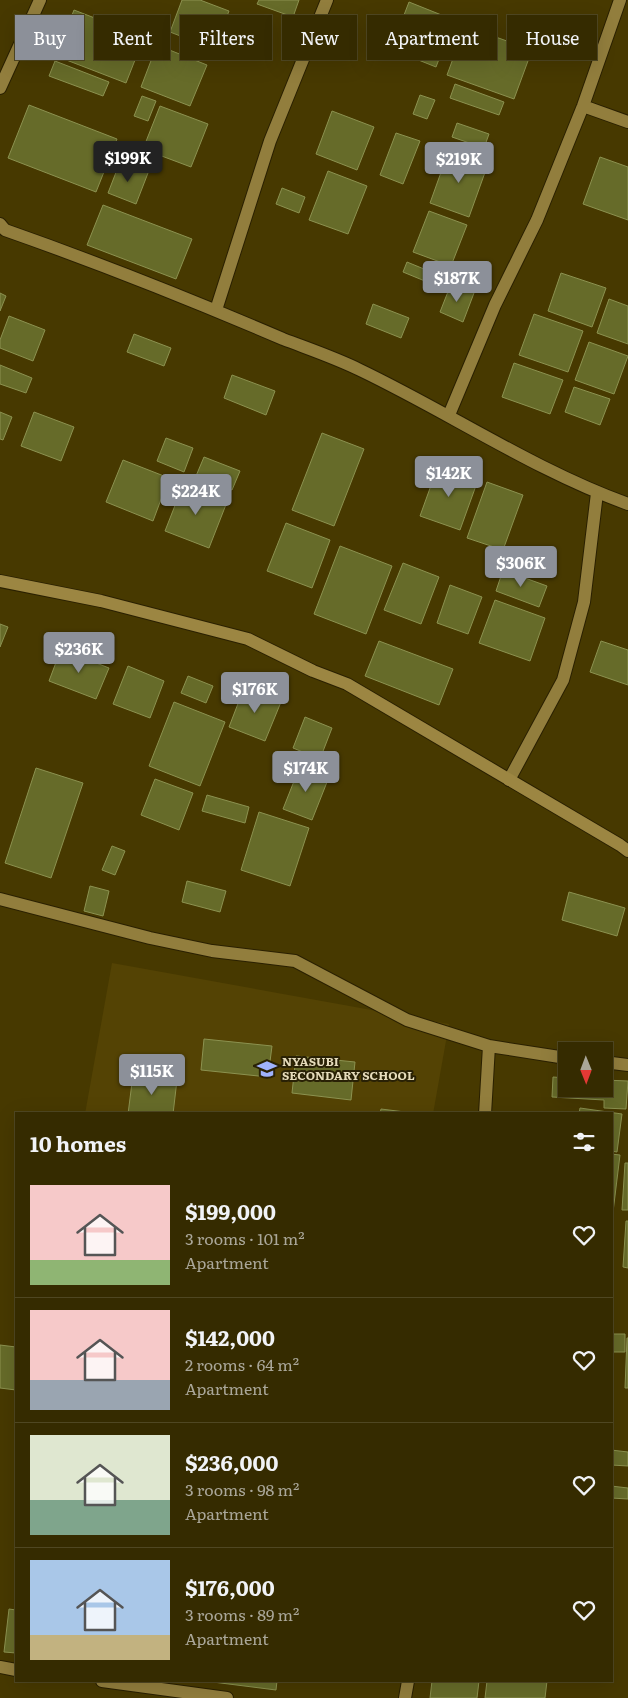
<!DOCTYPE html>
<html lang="en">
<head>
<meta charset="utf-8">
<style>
	body { margin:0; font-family:Literata,serif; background:#3d330a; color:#f1f3f6; height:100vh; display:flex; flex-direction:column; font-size:19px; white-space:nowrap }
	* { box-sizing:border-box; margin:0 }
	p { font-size:16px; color:#aaa799 }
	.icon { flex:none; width:28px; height:28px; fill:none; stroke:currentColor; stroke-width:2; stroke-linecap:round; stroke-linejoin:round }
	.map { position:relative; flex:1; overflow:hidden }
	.details { position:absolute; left:15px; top:1112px; width:598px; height:570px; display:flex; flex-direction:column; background:#352b00; border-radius:0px; box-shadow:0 5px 20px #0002,0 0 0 1px #4f4722 }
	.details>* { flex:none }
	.top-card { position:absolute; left:15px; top:15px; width:599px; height:45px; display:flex; gap:10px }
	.needle { width:32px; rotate:179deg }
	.controls { position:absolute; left:558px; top:1042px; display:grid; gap:10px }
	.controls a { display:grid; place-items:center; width:55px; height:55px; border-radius:0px; background:#352b00; box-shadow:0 5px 20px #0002,0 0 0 1px #4f4722; font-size:25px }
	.price { position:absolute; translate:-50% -42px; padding:0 11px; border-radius:5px; background:#8c9099; color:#fff; font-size:16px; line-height:32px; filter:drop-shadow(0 1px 2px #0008) }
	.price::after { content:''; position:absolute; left:50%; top:30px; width:15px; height:11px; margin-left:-8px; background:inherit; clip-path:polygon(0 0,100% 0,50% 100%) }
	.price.selected { background:#222; color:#fff }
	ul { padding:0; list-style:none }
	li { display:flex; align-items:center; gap:15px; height:125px; padding:0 15px }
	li+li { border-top:1px solid #4f4722 }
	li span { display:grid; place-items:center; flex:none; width:140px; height:100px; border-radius:0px; color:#555 }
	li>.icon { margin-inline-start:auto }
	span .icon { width:60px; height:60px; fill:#fffc; stroke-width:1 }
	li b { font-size:21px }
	h2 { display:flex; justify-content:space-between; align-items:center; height:60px; padding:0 15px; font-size:21px }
	.tag { padding:0 18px; border-radius:0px; background:#352b00; box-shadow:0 5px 20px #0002,0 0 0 1px #4f4722; font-size:18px; line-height:45px }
	.tag.selected { background:#8c9099; color:#fff }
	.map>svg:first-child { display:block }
</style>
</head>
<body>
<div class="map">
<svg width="628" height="1698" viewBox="0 0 628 1698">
	<rect width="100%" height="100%" fill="#473900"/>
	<path fill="#544304" d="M112,963L449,1024L433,1114H85Z"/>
	<path fill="#666b29" stroke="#8c9250" d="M182,0H200L229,11L214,49L170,32Z
		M259,0H299L293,17L257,4Z
		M409,2L454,20L436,67L391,49Z
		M74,10L144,37L126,83L56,56Z
		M465,26L532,50L514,99L447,75Z
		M157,45L207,65L190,106L141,87Z
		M55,61L109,82L103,96L49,76Z
		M455,84L504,102L499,115L450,98Z
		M420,95L435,100L427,119L413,114Z
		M142,96L156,101L148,121L134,116Z
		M29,105L117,139L96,192L8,158Z
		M160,106L208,124L191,167L143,149Z
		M332,111L374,127L357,170L316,154Z
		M457,123L489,134L484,148L452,137Z
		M396,133L420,141L403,184L380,175Z
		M449,150L488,164L469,217L430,203Z
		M600,157L628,167V220L583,204Z
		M120,162L148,173L136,204L108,193Z
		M328,171L367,186L348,234L309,220Z
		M282,188L305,197L299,213L276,204Z
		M103,205L192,239L176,279L87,245Z
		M429,211L467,225L451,266L413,252Z
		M407,262L441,276L437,286L403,272Z
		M561,273L606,288L592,327L548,311Z
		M451,284L474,293L463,322L440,312Z
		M0,293L6,296L0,311Z
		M609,299L628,306V344L597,333Z
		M373,304L409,318L401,338L366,324Z
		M534,314L583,331L568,372L519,355Z
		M9,316L45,330L33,361L0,348V340Z
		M134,334L171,348L164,366L127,352Z
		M589,342L628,356L614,394L575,380Z
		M514,363L563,380L550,414L502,397Z
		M0,365L32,378L26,393L0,384Z
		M232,375L275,391L266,415L224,398Z
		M574,387L610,399L600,425L565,412Z
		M0,412L12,417L3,440L0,439Z
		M34,412L74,427L61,461L21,446Z
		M322,433L364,449L334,526L292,510Z
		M166,438L193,448L184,472L157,461Z
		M204,457L240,471L232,490L196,476Z
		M123,460L169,478L153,521L106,502Z
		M438,466L478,480L460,530L420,516Z
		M487,482L523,495L503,550L467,538Z
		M183,485L227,502L209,548L165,531Z
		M286,523L330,540L312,588L267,571Z
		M340,546L392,566L366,634L314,614Z
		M403,563L439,577L421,624L384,610Z
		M503,570L547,586L539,607L496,591Z
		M450,585L482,597L468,634L437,623Z
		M495,600L545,618L530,661L479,643Z
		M0,624L8,627L0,647Z
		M379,641L453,669L439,705L365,676Z
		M601,641L628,650V685L590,672Z
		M61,649L109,668L96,699L49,681Z
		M128,666L164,681L150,718L113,704Z
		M188,676L213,686L206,703L181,693Z
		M244,688L281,702L265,741L229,727Z
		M174,702L225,722L200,786L149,766Z
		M305,717L332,728L320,759L293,748Z
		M300,766L329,777L312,820L283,809Z
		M36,768L83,783L51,878L5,863Z
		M155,779L193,793L179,830L141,815Z
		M207,795L249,807L245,823L202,811Z
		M259,812L309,828L290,886L241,870Z
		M112,846L125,851L115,875L102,870Z
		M187,881L226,891L220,912L182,902Z
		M90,886L109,891L103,916L84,911Z
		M569,892L625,908L617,936L562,920Z
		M204,1039L272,1046L268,1077L201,1070Z
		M296,1056L355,1062L351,1100L292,1093Z
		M133,1075L177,1080L173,1114H128Z
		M553,1077L566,1078V1089H604V1080L628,1081L626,1109L604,1108V1100L552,1097Z
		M580,1108L622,1114L617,1152L611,1151V1114H579Z
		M381,1109L413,1113L412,1114H380Z
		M611,1154L620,1155L613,1212H611Z
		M625,1163H628V1210H622Z
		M626,1221H628V1268L623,1267Z
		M611,1334H625V1352H611Z
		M627,1338H628V1388H625Z
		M0,1345L16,1347V1390L0,1388Z
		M611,1450L628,1452V1466L611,1465Z
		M611,1486L628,1488V1499L611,1498Z
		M9,1609L16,1610V1653L4,1652Z
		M205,1681H277L276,1690Z
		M432,1681H479L477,1698H430Z
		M487,1681H547L545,1698H485Z"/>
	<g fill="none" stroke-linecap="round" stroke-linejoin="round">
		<defs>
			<path id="street" d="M0,88L40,0
				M583,106L628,122
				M0,224L5,230C99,263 192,300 283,339C309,349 336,358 360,370C450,413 534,470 628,504
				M216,310L270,141L327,0
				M449,415L495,305L537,220L583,106L620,0
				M509,780L563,680L584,602L597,493
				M0,899L150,938L212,951L295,961L407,1020L489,1046L566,1058
				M604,1062L628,1065
				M485,1114L489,1046
				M0,1667L16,1670
				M102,1681L227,1698
				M405,1698L408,1681"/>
			<path id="secondary" d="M0,581L101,601L248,639L313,671L347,684L620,845L628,851"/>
		</defs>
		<use href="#street" stroke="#2a2000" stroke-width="14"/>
		<use href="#secondary" stroke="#2a2000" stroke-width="14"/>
		<use href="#street" stroke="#927e3d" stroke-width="12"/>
		<use href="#secondary" stroke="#9c8642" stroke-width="12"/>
	</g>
	<defs>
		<symbol id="school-bare" viewBox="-9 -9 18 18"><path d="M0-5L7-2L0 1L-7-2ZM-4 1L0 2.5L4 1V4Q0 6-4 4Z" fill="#a0b3fd" stroke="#292105" stroke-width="2.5" paint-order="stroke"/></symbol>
	</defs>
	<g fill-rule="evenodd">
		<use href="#school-bare" x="253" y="1055" width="28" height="28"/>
	</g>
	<g text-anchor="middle" stroke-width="4" stroke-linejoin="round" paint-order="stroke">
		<g font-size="12" font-weight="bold" fill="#e6dcbc" stroke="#292105" text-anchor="start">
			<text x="282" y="1066">NYASUBI<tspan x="282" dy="14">SECONDARY SCHOOL</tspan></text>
		</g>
	</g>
</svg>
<div class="controls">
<a><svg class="needle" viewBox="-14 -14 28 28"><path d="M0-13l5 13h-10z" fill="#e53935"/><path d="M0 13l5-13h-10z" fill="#aaa799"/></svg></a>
</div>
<b class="price selected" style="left:128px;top:183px">$199K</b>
<b class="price" style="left:459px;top:184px">$219K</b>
<b class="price" style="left:457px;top:303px">$187K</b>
<b class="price" style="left:449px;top:498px">$142K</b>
<b class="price" style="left:196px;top:516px">$224K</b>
<b class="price" style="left:521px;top:588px">$306K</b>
<b class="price" style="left:79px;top:674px">$236K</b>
<b class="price" style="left:255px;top:714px">$176K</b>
<b class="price" style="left:306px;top:793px">$174K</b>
<b class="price" style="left:152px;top:1096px">$115K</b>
<div class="top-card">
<a class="tag selected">Buy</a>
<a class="tag">Rent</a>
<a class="tag">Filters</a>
<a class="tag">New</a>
<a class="tag">Apartment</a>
<a class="tag">House</a>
</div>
<section class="details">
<h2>10 homes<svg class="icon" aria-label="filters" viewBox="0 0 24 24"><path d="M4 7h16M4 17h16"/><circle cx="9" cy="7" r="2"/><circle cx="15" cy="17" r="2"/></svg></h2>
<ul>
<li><span style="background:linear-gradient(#f6c9c9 75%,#8fb573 0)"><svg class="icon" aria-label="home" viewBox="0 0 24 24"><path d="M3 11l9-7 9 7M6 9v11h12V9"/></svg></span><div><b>$199,000</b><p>3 rooms · 101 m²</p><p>Apartment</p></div><svg class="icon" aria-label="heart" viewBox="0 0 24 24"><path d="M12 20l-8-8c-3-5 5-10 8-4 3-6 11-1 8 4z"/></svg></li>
<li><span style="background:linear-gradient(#f6c9c9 70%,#9aa5b1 0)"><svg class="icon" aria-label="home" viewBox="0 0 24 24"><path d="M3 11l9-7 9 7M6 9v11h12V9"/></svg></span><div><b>$142,000</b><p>2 rooms · 64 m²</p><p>Apartment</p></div><svg class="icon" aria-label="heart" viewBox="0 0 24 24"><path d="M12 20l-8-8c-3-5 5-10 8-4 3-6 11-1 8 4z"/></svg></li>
<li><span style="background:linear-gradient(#dfe7d0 65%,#7fa58c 0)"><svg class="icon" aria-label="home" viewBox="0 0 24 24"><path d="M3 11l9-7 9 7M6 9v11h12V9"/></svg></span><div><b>$236,000</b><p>3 rooms · 98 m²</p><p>Apartment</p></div><svg class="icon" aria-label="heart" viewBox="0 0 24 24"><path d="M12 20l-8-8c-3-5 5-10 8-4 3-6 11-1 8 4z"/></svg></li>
<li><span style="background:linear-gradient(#a9c7e8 75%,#c2b280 0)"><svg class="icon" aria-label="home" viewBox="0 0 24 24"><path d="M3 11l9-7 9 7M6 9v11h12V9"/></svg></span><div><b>$176,000</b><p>3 rooms · 89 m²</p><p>Apartment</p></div><svg class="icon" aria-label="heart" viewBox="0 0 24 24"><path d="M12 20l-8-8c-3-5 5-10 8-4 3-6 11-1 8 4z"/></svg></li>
</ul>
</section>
</div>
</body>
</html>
